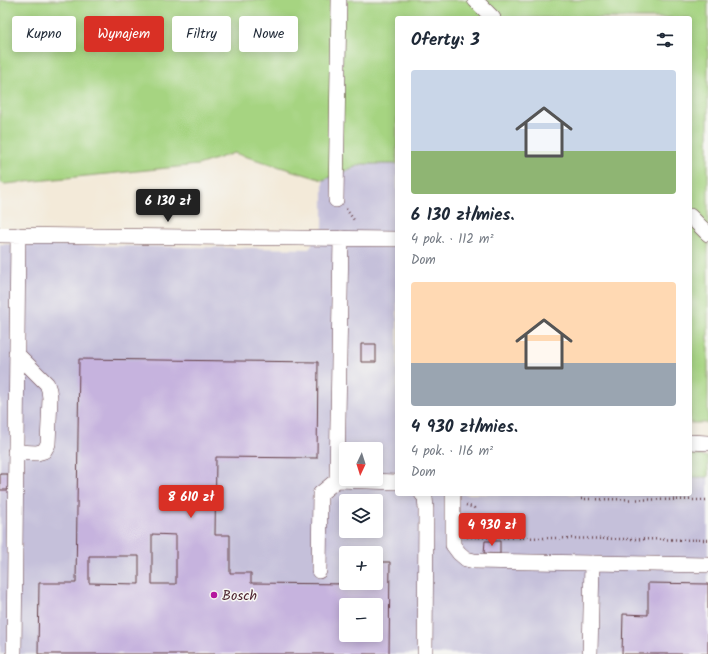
<!DOCTYPE html>
<html lang="pl">
<head>
<meta charset="utf-8">
<style>
	body { margin:0; font-family:Kalam,sans-serif; background:#f6f6f7; color:#1f2937; height:100vh; display:flex; flex-direction:column; font-size:15px; white-space:nowrap }
	* { box-sizing:border-box; margin:0 }
	p { font-size:13px; color:#747a83 }
	.icon { flex:none; width:22px; height:22px; fill:none; stroke:currentColor; stroke-width:2; stroke-linecap:round; stroke-linejoin:round }
	.map { position:relative; flex:1; overflow:hidden }
	.sheet { position:absolute; left:395px; top:16px; width:297px; height:480px; display:flex; flex-direction:column; background:#fff; border-radius:4px; box-shadow:0 2px 10px #0003 }
	.sheet>* { flex:none }
	.hud { position:absolute; left:12px; top:16px; width:323px; height:36px; display:flex; gap:8px }
	.needle { width:26px; rotate:184deg }
	.buttons { position:absolute; left:339px; top:442px; display:grid; gap:8px }
	.buttons a { display:grid; place-items:center; width:44px; height:44px; border-radius:4px; background:#fff; box-shadow:0 2px 10px #0003; font-size:20px }
	.price { position:absolute; translate:-50% -34px; padding:0 9px; border-radius:4px; background:#d93025; color:#fff; font-size:13px; line-height:26px; filter:drop-shadow(0 1px 2px #0008) }
	.price::after { content:''; position:absolute; left:50%; top:24px; width:12px; height:9px; margin-left:-6px; background:inherit; clip-path:polygon(0 0,100% 0,50% 100%) }
	.price.on { background:#222; color:#fff }
	ul { padding:0; list-style:none }
	li { display:grid; align-content:center; gap:8px; height:212px; padding:0 16px }
	li span { display:grid; place-items:center; height:124px; border-radius:4px; color:#555 }
	li>.icon { margin-inline-start:auto }
	span .icon { width:72px; height:72px; fill:#fffc; stroke-width:1 }
	li b { font-size:17px }
	h2 { display:flex; justify-content:space-between; align-items:center; height:48px; padding:0 16px; font-size:17px }
	.pill { padding:0 14px; border-radius:4px; background:#fff; box-shadow:0 2px 10px #0003; font-size:14px; line-height:36px }
	.pill.on { background:#d93025; color:#fff }
	.map>svg:first-child { display:block }
</style>
</head>
<body>
<div class="map">
<svg width="708" height="654" viewBox="0 0 708 654">
	<rect width="100%" height="100%" fill="#f6f6f2"/>
	<filter id="ink" filterUnits="userSpaceOnUse"><feTurbulence type="fractalNoise" baseFrequency=".025" numOctaves="2"/><feDisplacementMap in="SourceGraphic" scale="8" xChannelSelector="R" yChannelSelector="G"/><feConvolveMatrix kernelMatrix="1 2 1 2 8 2 1 2 1" color-interpolation-filters="sRGB"/></filter>
	<filter id="wash" filterUnits="userSpaceOnUse"><feTurbulence type="fractalNoise" baseFrequency=".012" numOctaves="4" result="noise"/><feDisplacementMap in="SourceGraphic" scale="16" xChannelSelector="R" yChannelSelector="G"/><feGaussianBlur stdDeviation="0.9" result="paint"/><feColorMatrix in="noise" values="0 0 0 0 0 0 0 0 0 0 0 0 0 0 0 0 0 1.4 0 .05"/><feComposite in="paint" operator="in"/></filter>
	<g filter="url(#wash)">
		<rect width="100%" height="100%" fill="#f3ead9"/>
		<path fill="#c5c0da" fill-rule="evenodd" d="M362,164H397V494H690V469H708V654H0V244L309,249L323,228V180ZM346,449H376V479H346ZM346,501H376V531H346ZM346,553H376V583H346ZM346,605H376V635H346Z"/>
		<path fill="#a6d481" stroke="#787a56" d="M0,0H708V423H690V18H397V164H362L323,180L234,153L198,165L5,184L0,183Z
			M690,454L708,457V477H690Z"/>
		<g id="blocks">
			<path fill="#c6b3de" fill-rule="evenodd" d="M361,344H376V362H361Z
				M79,359L318,362L317,458L216,457L215,535H230V573H251V583L349,584V583H376V562H390L389,654H38L39,583H76ZM152,534L176,535V584H152ZM89,556H139V584L89,583ZM346,605H376V635H346Z
				M0,474H8V490H0Z
				M485,541H500V554L484,553Z
				M648,583L708,584V654H622L623,614L648,615Z"/>
		</g>
	</g>
	<g filter="url(#ink)">
		<use href="#blocks" fill-opacity="0" stroke="#633d45" stroke-width="1"/>
		<g fill="none" stroke-linecap="round" stroke-linejoin="round">
			<defs>
				<path id="minor" d="M475,0L493,18
					M336,200L339,0
					M690,216L708,234
					M0,235L397,239
					M690,442L708,443
					M15,452L37,453L44,451L48,444L50,398L49,390L47,384L16,353
					M337,480L397,482
					M422,494L425,497L426,509L425,654
					M453,494V545L459,553L466,559L474,561L708,565
					M319,571L320,494L337,480L341,238
					M14,654L18,235
					M590,654L592,563"/>
			</defs>
			<use href="#minor" stroke="#633d45" stroke-width="16"/>
			<path stroke="#633d45" stroke-width="2.5" stroke-dasharray="1 3" stroke-linecap="butt" d="M346,209L354,220
				M581,499L708,500
				M466,505L474,508V511
				M467,537L708,540
				M473,537L474,524"/>
			<use href="#minor" stroke="#fff" stroke-width="15"/>
		</g>
	</g>
	<circle fill="#b5179e" stroke="#f6f6f2" stroke-width="1.5" cx="214" cy="595" r="4"/>
	<g text-anchor="middle" stroke-width="3" stroke-linejoin="round" paint-order="stroke">
		<g font-size="14" fill="#4a1f2b" stroke="#f6f6f2" text-anchor="start">
			<text x="222" y="600">Bosch</text>
		</g>
	</g>
</svg>
<div class="buttons">
<a><svg class="needle" viewBox="-14 -14 28 28"><path d="M0-13l5 13h-10z" fill="#e53935"/><path d="M0 13l5-13h-10z" fill="#747a83"/></svg></a>
<a><svg class="icon" aria-label="layers" viewBox="0 0 24 24"><path d="M12 4l9 5-9 5-9-5zM3 14l9 5 9-5"/></svg></a>
<a>+</a>
<a>−</a>
</div>
<b class="price on" style="left:168px;top:223px">6 130 zł</b>
<b class="price" style="left:191px;top:519px">8 610 zł</b>
<b class="price" style="left:492px;top:547px">4 930 zł</b>
<div class="hud">
<a class="pill">Kupno</a>
<a class="pill on">Wynajem</a>
<a class="pill">Filtry</a>
<a class="pill">Nowe</a>
</div>
<section class="sheet">
<h2>Oferty: 3<svg class="icon" aria-label="filters" viewBox="0 0 24 24"><path d="M4 7h16M4 17h16"/><circle cx="9" cy="7" r="2"/><circle cx="15" cy="17" r="2"/></svg></h2>
<ul>
<li><span style="background:linear-gradient(#c9d6e8 65%,#8fb573 0)"><svg class="icon" aria-label="home" viewBox="0 0 24 24"><path d="M3 11l9-7 9 7M6 9v11h12V9"/></svg></span><div><b>6 130 zł/mies.</b><p>4 pok. · 112 m²</p><p>Dom</p></div></li>
<li><span style="background:linear-gradient(#ffd9b3 65%,#9aa5b1 0)"><svg class="icon" aria-label="home" viewBox="0 0 24 24"><path d="M3 11l9-7 9 7M6 9v11h12V9"/></svg></span><div><b>4 930 zł/mies.</b><p>4 pok. · 116 m²</p><p>Dom</p></div></li>
</ul>
</section>
</div>
</body>
</html>
